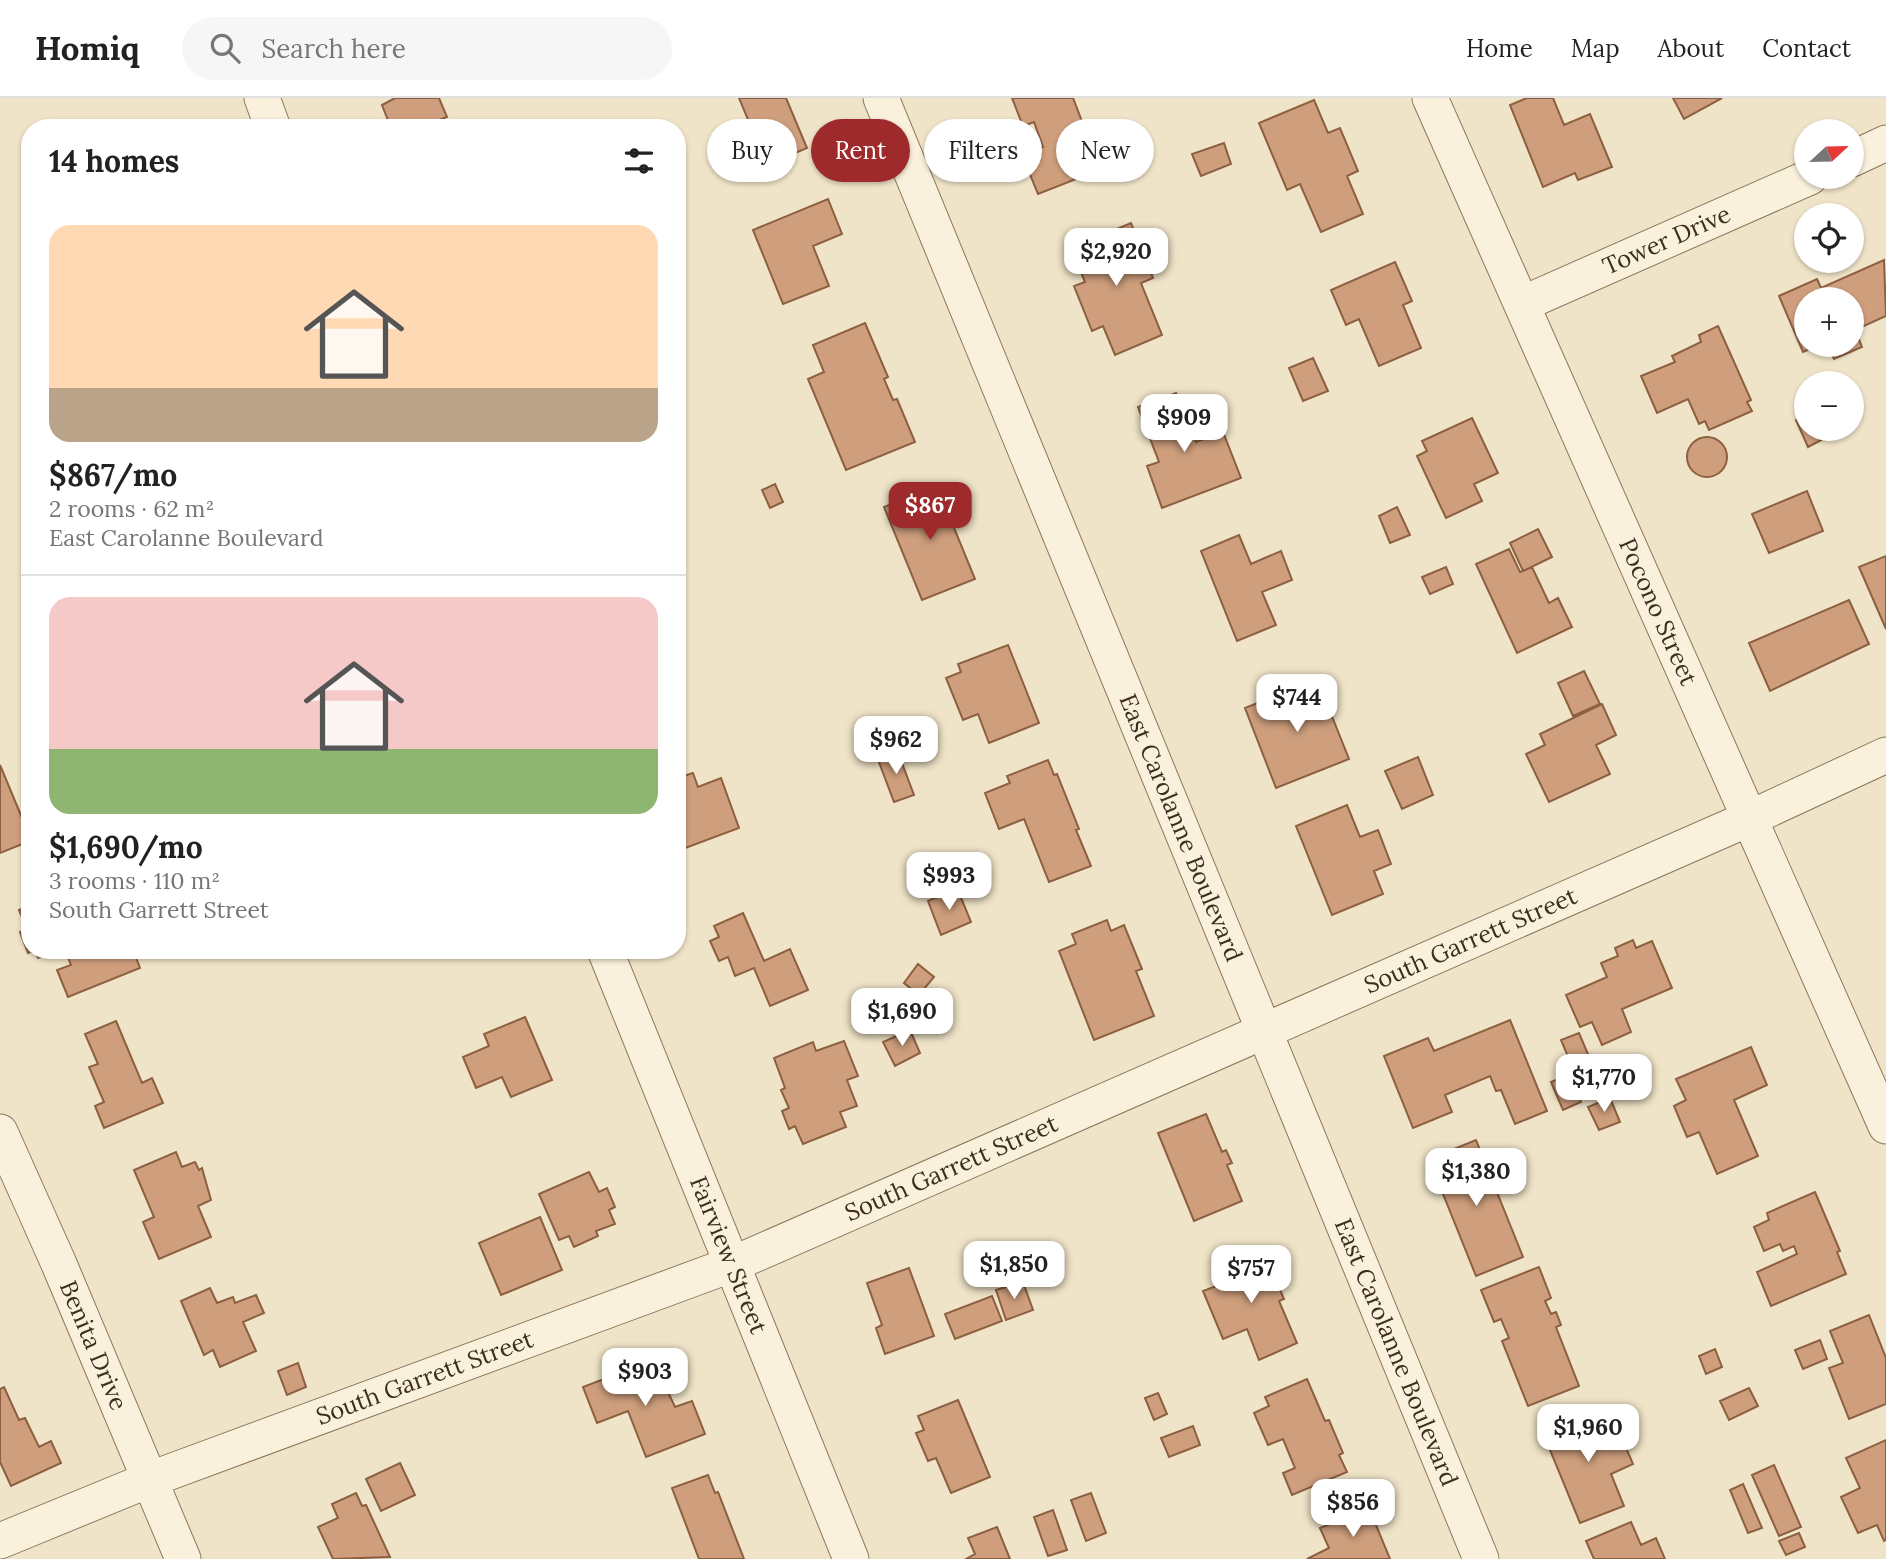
<!DOCTYPE html>
<html lang="en">
<head>
<meta charset="utf-8">
<style>
	body { margin:0; font-family:Lora,serif; background:#f6f6f6; color:#222; height:100vh; display:flex; flex-direction:column; font-size:26px; white-space:nowrap }
	* { box-sizing:border-box; margin:0 }
	p { font-size:23px; color:#767676 }
	.icon { flex:none; width:38px; height:38px; fill:none; stroke:currentColor; stroke-width:2; stroke-linecap:round; stroke-linejoin:round }
	.map { position:relative; flex:1; overflow:hidden }
	.details { position:absolute; left:21px; top:21px; width:665px; height:840px; display:flex; flex-direction:column; background:#fff; border-radius:28px; box-shadow:0 2px 5px #0004 }
	.details>* { flex:none }
	.guide { position:absolute; left:707px; top:21px; width:665px; height:63px; display:flex; gap:14px }
	.needle { width:46px; rotate:68deg }
	.tools { position:absolute; left:1794px; top:21px; display:grid; gap:14px }
	.tools a { display:grid; place-items:center; width:70px; height:70px; border-radius:50%; background:#fff; box-shadow:0 2px 5px #0004; font-size:35px }
	.price { position:absolute; translate:-50% -60px; padding:0 16px; border-radius:14px; background:#fff; color:#222; font-size:23px; line-height:46px; filter:drop-shadow(0 2px 4px #0008) }
	.price::after { content:''; position:absolute; left:50%; top:42px; width:21px; height:16px; margin-left:-10px; background:inherit; clip-path:polygon(0 0,100% 0,50% 100%) }
	.price.on { background:#9e2a2b; color:#fff }
	ul { padding:0; list-style:none }
	li { display:grid; align-content:center; gap:14px; height:371px; padding:0 28px }
	li+li { border-top:2px solid #e0e0e0 }
	li span { display:grid; place-items:center; height:217px; border-radius:21px; color:#555 }
	li>.icon { margin-inline-start:auto }
	span .icon { width:126px; height:126px; fill:#fffc; stroke-width:1 }
	li b { font-size:30px }
	h2 { display:flex; justify-content:space-between; align-items:center; height:84px; padding:0 28px; font-size:30px }
	.pill { padding:0 24px; border-radius:32px; background:#fff; box-shadow:0 2px 5px #0004; font-size:24px; line-height:63px }
	.pill.on { background:#9e2a2b; color:#fff }
	header { display:flex; align-items:center; gap:42px; box-sizing:border-box; height:98px; padding:0 35px; background:#fff; border-bottom:2px solid #e0e0e0 }
	header strong { font-size:33px }
	nav { display:flex; gap:38px; margin-inline-start:auto; font-size:24px }
	.search { width:490px; height:63px; background:#f6f6f6; display:flex; align-items:center; gap:18px; box-sizing:border-box; padding:0 24px; border-radius:38px; color:#767676; font-size:26px }
	.map>svg:first-child { display:block }
</style>
</head>
<body>
<header>
<strong>Homiq</strong>
<div class="search"><svg class="icon" aria-label="search" viewBox="0 0 24 24"><circle cx="10" cy="10" r="6"/><path d="M15 15l6 6"/></svg>Search here</div>
<nav><a>Home</a><a>Map</a><a>About</a><a>Contact</a></nav>
</header>
<div class="map">
<svg width="1886" height="1461" viewBox="0 0 1886 1461">
	<rect width="100%" height="100%" fill="#f0e4c8"/>
	<path fill="#cf9f7d" stroke="#8d5f41" stroke-width="2" d="M395,0H439L447,19L419,30H391L382,7Z
		M739,0H786L807,50L767,67Z
		M1012,0H1073L1090,44L1096,41L1107,69L1038,96L1022,57L1043,49L1034,24L1023,28Z
		M1527,0H1553L1564,27L1590,16L1612,69L1578,82L1575,75L1543,89L1510,7Z
		M1673,0H1722L1684,21Z
		M1314,2L1328,35L1340,30L1358,73L1347,78L1363,116L1321,134L1300,86L1287,92L1259,25Z
		M1224,45L1231,66L1201,78L1192,56Z
		M828,101L842,136L813,148L829,188L783,206L753,132Z
		M1131,125L1153,180L1141,185L1162,237L1115,257L1103,228L1092,233L1074,188L1085,184L1071,150Z
		M1884,162L1886,218L1855,232L1862,249L1834,261L1827,247H1852V201H1806V247H1820L1803,254L1779,198L1817,181L1821,190Z
		M1395,164L1412,203L1403,207L1421,250L1379,268L1359,221L1346,227L1331,192Z
		M865,225L888,279L884,281L893,302L897,301L915,344L846,372L808,281L824,274L813,247Z
		M1718,228L1751,302L1747,304L1752,313L1709,332L1705,323L1699,326L1688,301L1657,315L1641,278L1675,264L1672,258L1701,244L1699,237Z
		M1313,260L1328,293L1303,303L1289,270Z
		M1176,295L1196,344L1223,334L1241,380L1162,410L1147,368L1159,364L1138,309Z
		M1806,317V331H1820L1825,340L1808,349L1796,322Z
		M1472,320L1498,375L1474,386L1482,403L1446,420L1417,358L1427,353L1422,343Z
		M1687 359a20 20 0 1 1 40 0a20 20 0 1 1-40 0Z
		M775,386L783,404L770,410L762,392Z
		M937,388L944,404L951,401L960,422L952,425L975,481L922,502L884,409Z
		M1807,393L1823,433L1769,455L1752,416Z
		M1397,409L1410,437L1390,445L1379,418Z
		M1538,431L1552,459L1523,473L1510,445Z
		M1239,437L1251,466L1281,453L1292,482L1262,494L1276,527L1237,543L1201,453Z
		M1509,451L1520,474L1532,469L1549,505L1558,500L1572,529L1517,555L1476,466Z
		M1886,458V531L1859,469Z
		M1446,469L1453,486L1430,496L1422,479Z
		M1849,502L1869,546L1770,593L1749,545Z
		M1008,547L1039,625L989,645L978,616L963,622L946,580L961,574L958,566Z
		M1584,573L1600,606L1573,618L1558,585Z
		M1317,581L1349,661L1276,690L1245,610Z
		M1602,606L1616,637L1596,647L1610,676L1549,704L1526,656L1545,647L1540,636Z
		M897,652L914,697L894,704L877,659Z
		M1418,659L1433,697L1402,711L1385,673Z
		M1048,662L1054,677L1057,676L1079,731L1076,732L1091,768L1049,784L1024,721L999,731L985,695L1010,685L1007,678Z
		M0,667L30,739V743L0,755Z
		M693,675L698,689L721,680L739,730L680,752L677,744V680Z
		M1347,707L1360,739L1378,732L1391,766L1374,773L1383,796L1332,817L1296,728Z
		M957,790L971,824L941,837L928,803Z
		M30,807V852H35L28,855L20,834L27,831L19,812Z
		M743,815L764,863L790,851L808,892L770,908L754,870L735,878L728,859L719,863L710,843L719,839L714,828Z
		M1107,822L1111,833L1124,827L1142,871L1136,873L1154,918L1094,942L1059,853L1076,846L1072,836Z
		M1633,842L1636,850L1652,843L1672,890L1622,911L1631,934L1602,947L1592,924L1580,929L1566,897L1607,879L1601,865L1618,858L1615,850Z
		M35,852H57L38,860Z
		M65,852H133L140,870L68,899L57,872L71,867Z
		M918,866L934,879L919,897L904,885Z
		M525,919L552,982L511,999L502,979L476,990L463,959L489,948L484,936Z
		M1510,922L1547,1013L1515,1026L1501,992L1496,993L1490,978L1445,997L1452,1014L1413,1030L1384,958L1428,940L1434,953Z
		M116,923L142,985L152,980L163,1005L104,1030L95,1008L104,1004L89,969L98,966L85,936Z
		M910,932L920,955L895,968L883,944Z
		M1579,935L1590,961L1572,968L1561,942Z
		M844,943L858,978L847,982L857,1008L840,1014L846,1029L803,1046L795,1028L789,1031L782,1013L789,1010L781,992L785,990L774,960L813,944L816,953Z
		M1751,949L1767,987L1734,1002L1758,1058L1717,1076L1699,1034L1687,1039L1674,1008L1686,1002L1676,981Z
		M1570,976L1581,1004L1563,1012L1551,984Z
		M1610,1000L1620,1024L1599,1032L1588,1009Z
		M1206,1016L1222,1054L1226,1052L1232,1065L1227,1067L1242,1103L1194,1123L1158,1035Z
		M1476,1042L1523,1159L1476,1178L1429,1061Z
		M176,1054L182,1069L195,1064L199,1072L202,1070L211,1102L198,1108L211,1139L159,1161L143,1124L154,1119L134,1072Z
		M589,1074L599,1094L607,1090L615,1109L609,1112L615,1126L596,1133L598,1138L574,1149L569,1138L559,1142L539,1096Z
		M1815,1094L1840,1153L1837,1154L1846,1176L1771,1208L1757,1174L1797,1156L1794,1148L1783,1153L1780,1146L1764,1153L1754,1129L1769,1122L1767,1115Z
		M540,1119L562,1172L501,1197L479,1145Z
		M1262,1150L1284,1201L1279,1203L1297,1245L1259,1262L1247,1231L1223,1241L1203,1193L1227,1184L1220,1168Z
		M1539,1169L1551,1200L1545,1203L1551,1216L1556,1214L1561,1227L1556,1229L1579,1288L1528,1308L1502,1243L1509,1240L1501,1221L1494,1224L1481,1192Z
		M909,1170L934,1238L885,1256L876,1230L882,1227L867,1185Z
		M1023,1184L1033,1212L1006,1222L996,1192Z
		M210,1190L217,1205L233,1199L235,1205L256,1197L264,1215L243,1224L256,1253L220,1269L213,1252L204,1257L181,1203Z
		M992,1198L1002,1223L955,1241L945,1216Z
		M1869,1217L1886,1260V1306L1849,1321L1829,1270L1843,1265L1830,1233Z
		M1820,1242L1827,1261L1803,1271L1795,1252Z
		M1715,1251L1722,1269L1706,1276L1699,1258Z
		M653,1262L675,1309L692,1303L705,1336L646,1359L628,1313L597,1325L583,1289Z
		M298,1265L306,1289L287,1297L278,1273Z
		M1307,1281L1325,1323L1329,1322L1343,1355L1339,1357L1347,1374L1292,1397L1283,1375L1295,1370L1283,1341L1268,1347L1254,1315L1269,1308L1265,1299Z
		M4,1289L19,1322L25,1320L39,1349L51,1343L61,1365L11,1388L0,1364V1291Z
		M1749,1290L1758,1308L1729,1322L1720,1303Z
		M1158,1295L1167,1316L1154,1322L1145,1300Z
		M958,1302L990,1379L951,1395L936,1360L928,1363L916,1335L924,1332L918,1318Z
		M1585,1312L1596,1340L1618,1331L1633,1366L1611,1376L1624,1408L1580,1425L1541,1330Z
		M1193,1328L1200,1347L1169,1359L1161,1340Z
		M1886,1342V1442L1884,1443L1877,1427L1858,1435L1841,1399L1860,1390L1846,1360Z
		M400,1365L415,1397L381,1413L366,1381Z
		M1774,1367L1801,1429L1779,1438L1752,1377Z
		M708,1377L715,1395L718,1394L744,1461H699L672,1390Z
		M1743,1386L1762,1430L1748,1435L1730,1392Z
		M356,1395L362,1408L366,1407L390,1459L333,1461L318,1429L338,1420L332,1406Z
		M1091,1395L1106,1435L1086,1443L1071,1402Z
		M1369,1410L1390,1461H1307L1329,1450L1320,1430Z
		M1053,1412L1067,1452L1048,1458L1034,1419Z
		M1631,1424L1641,1447L1656,1440L1665,1461H1594L1586,1443Z
		M997,1429L1010,1461H966L975,1456L968,1440Z
		M1799,1435L1805,1449L1786,1457L1779,1443Z"/>
	<g fill="none" stroke-linecap="round" stroke-linejoin="round">
		<defs>
			<g id="minor">
				<path d="M262,0L273,30"/>
				<path id="s1" d="M881,0L1481,1461"/>
				<path id="s2" d="M1430,0L1886,1028"/>
				<path d="M1852,61L1886,45"/>
				<path id="s3" d="M1522,206L1810,79"/>
				<path id="s4" d="M605,852L851,1461"/>
				<path id="s5" d="M0,1034L59,1166L183,1461"/>
				<path id="s6" d="M0,1443L151,1381L733,1166L1748,721L1886,657"/>
			</g>
		</defs>
		<use href="#minor" stroke="#8d765c" stroke-width="37"/>
		<use href="#minor" stroke="#faf1dc" stroke-width="35"/>
	</g>
	<g text-anchor="middle" stroke-width="5" stroke-linejoin="round" paint-order="stroke">
		<g font-size="24" fill="#3d2e20" stroke="#f7eed8">
			<text dy="8" stroke="none"><textPath href="#s3" startOffset="158">Tower Drive</textPath></text>
			<text dy="8" stroke="none"><textPath href="#s2" startOffset="562">Pocono Street</textPath></text>
			<text dy="8" stroke="none"><textPath href="#s1" startOffset="789">East Carolanne Boulevard</textPath></text>
			<text dy="8" stroke="none"><textPath href="#s6" startOffset="1589">South Garrett Street</textPath></text>
			<text dy="8" stroke="none"><textPath href="#s6" startOffset="1022">South Garrett Street</textPath></text>
			<text dy="8" stroke="none"><textPath href="#s4" startOffset="329">Fairview Street</textPath></text>
			<text dy="8" stroke="none"><textPath href="#s5" startOffset="233">Benita Drive</textPath></text>
			<text dy="8" stroke="none"><textPath href="#s1" startOffset="1356">East Carolanne Boulevard</textPath></text>
			<text dy="8" stroke="none"><textPath href="#s6" startOffset="455">South Garrett Street</textPath></text>
		</g>
	</g>
</svg>
<div class="tools">
<a><svg class="needle" viewBox="-14 -14 28 28"><path d="M0-13l5 13h-10z" fill="#e53935"/><path d="M0 13l5-13h-10z" fill="#767676"/></svg></a>
<a><svg class="icon" aria-label="locate" viewBox="0 0 24 24"><circle cx="12" cy="12" r="6"/><path d="M12 2v4M12 18v4M2 12h4M18 12h4"/></svg></a>
<a>+</a>
<a>−</a>
</div>
<b class="price" style="left:1116px;top:190px">$2,920</b>
<b class="price" style="left:1184px;top:356px">$909</b>
<b class="price on" style="left:930px;top:444px">$867</b>
<b class="price" style="left:1297px;top:636px">$744</b>
<b class="price" style="left:896px;top:678px">$962</b>
<b class="price" style="left:949px;top:814px">$993</b>
<b class="price" style="left:902px;top:950px">$1,690</b>
<b class="price" style="left:1604px;top:1016px">$1,770</b>
<b class="price" style="left:1476px;top:1110px">$1,380</b>
<b class="price" style="left:1014px;top:1203px">$1,850</b>
<b class="price" style="left:1251px;top:1207px">$757</b>
<b class="price" style="left:645px;top:1310px">$903</b>
<b class="price" style="left:1588px;top:1366px">$1,960</b>
<b class="price" style="left:1353px;top:1441px">$856</b>
<div class="guide">
<a class="pill">Buy</a>
<a class="pill on">Rent</a>
<a class="pill">Filters</a>
<a class="pill">New</a>
</div>
<section class="details">
<h2>14 homes<svg class="icon" aria-label="filters" viewBox="0 0 24 24"><path d="M4 7h16M4 17h16"/><circle cx="9" cy="7" r="2"/><circle cx="15" cy="17" r="2"/></svg></h2>
<ul>
<li><span style="background:linear-gradient(#ffd9b3 75%,#b9a48a 0)"><svg class="icon" aria-label="home" viewBox="0 0 24 24"><path d="M3 11l9-7 9 7M6 9v11h12V9"/></svg></span><div><b>$867/mo</b><p>2 rooms · 62 m²</p><p>East Carolanne Boulevard</p></div></li>
<li><span style="background:linear-gradient(#f6c9c9 70%,#8fb573 0)"><svg class="icon" aria-label="home" viewBox="0 0 24 24"><path d="M3 11l9-7 9 7M6 9v11h12V9"/></svg></span><div><b>$1,690/mo</b><p>3 rooms · 110 m²</p><p>South Garrett Street</p></div></li>
</ul>
</section>
</div>
</body>
</html>
